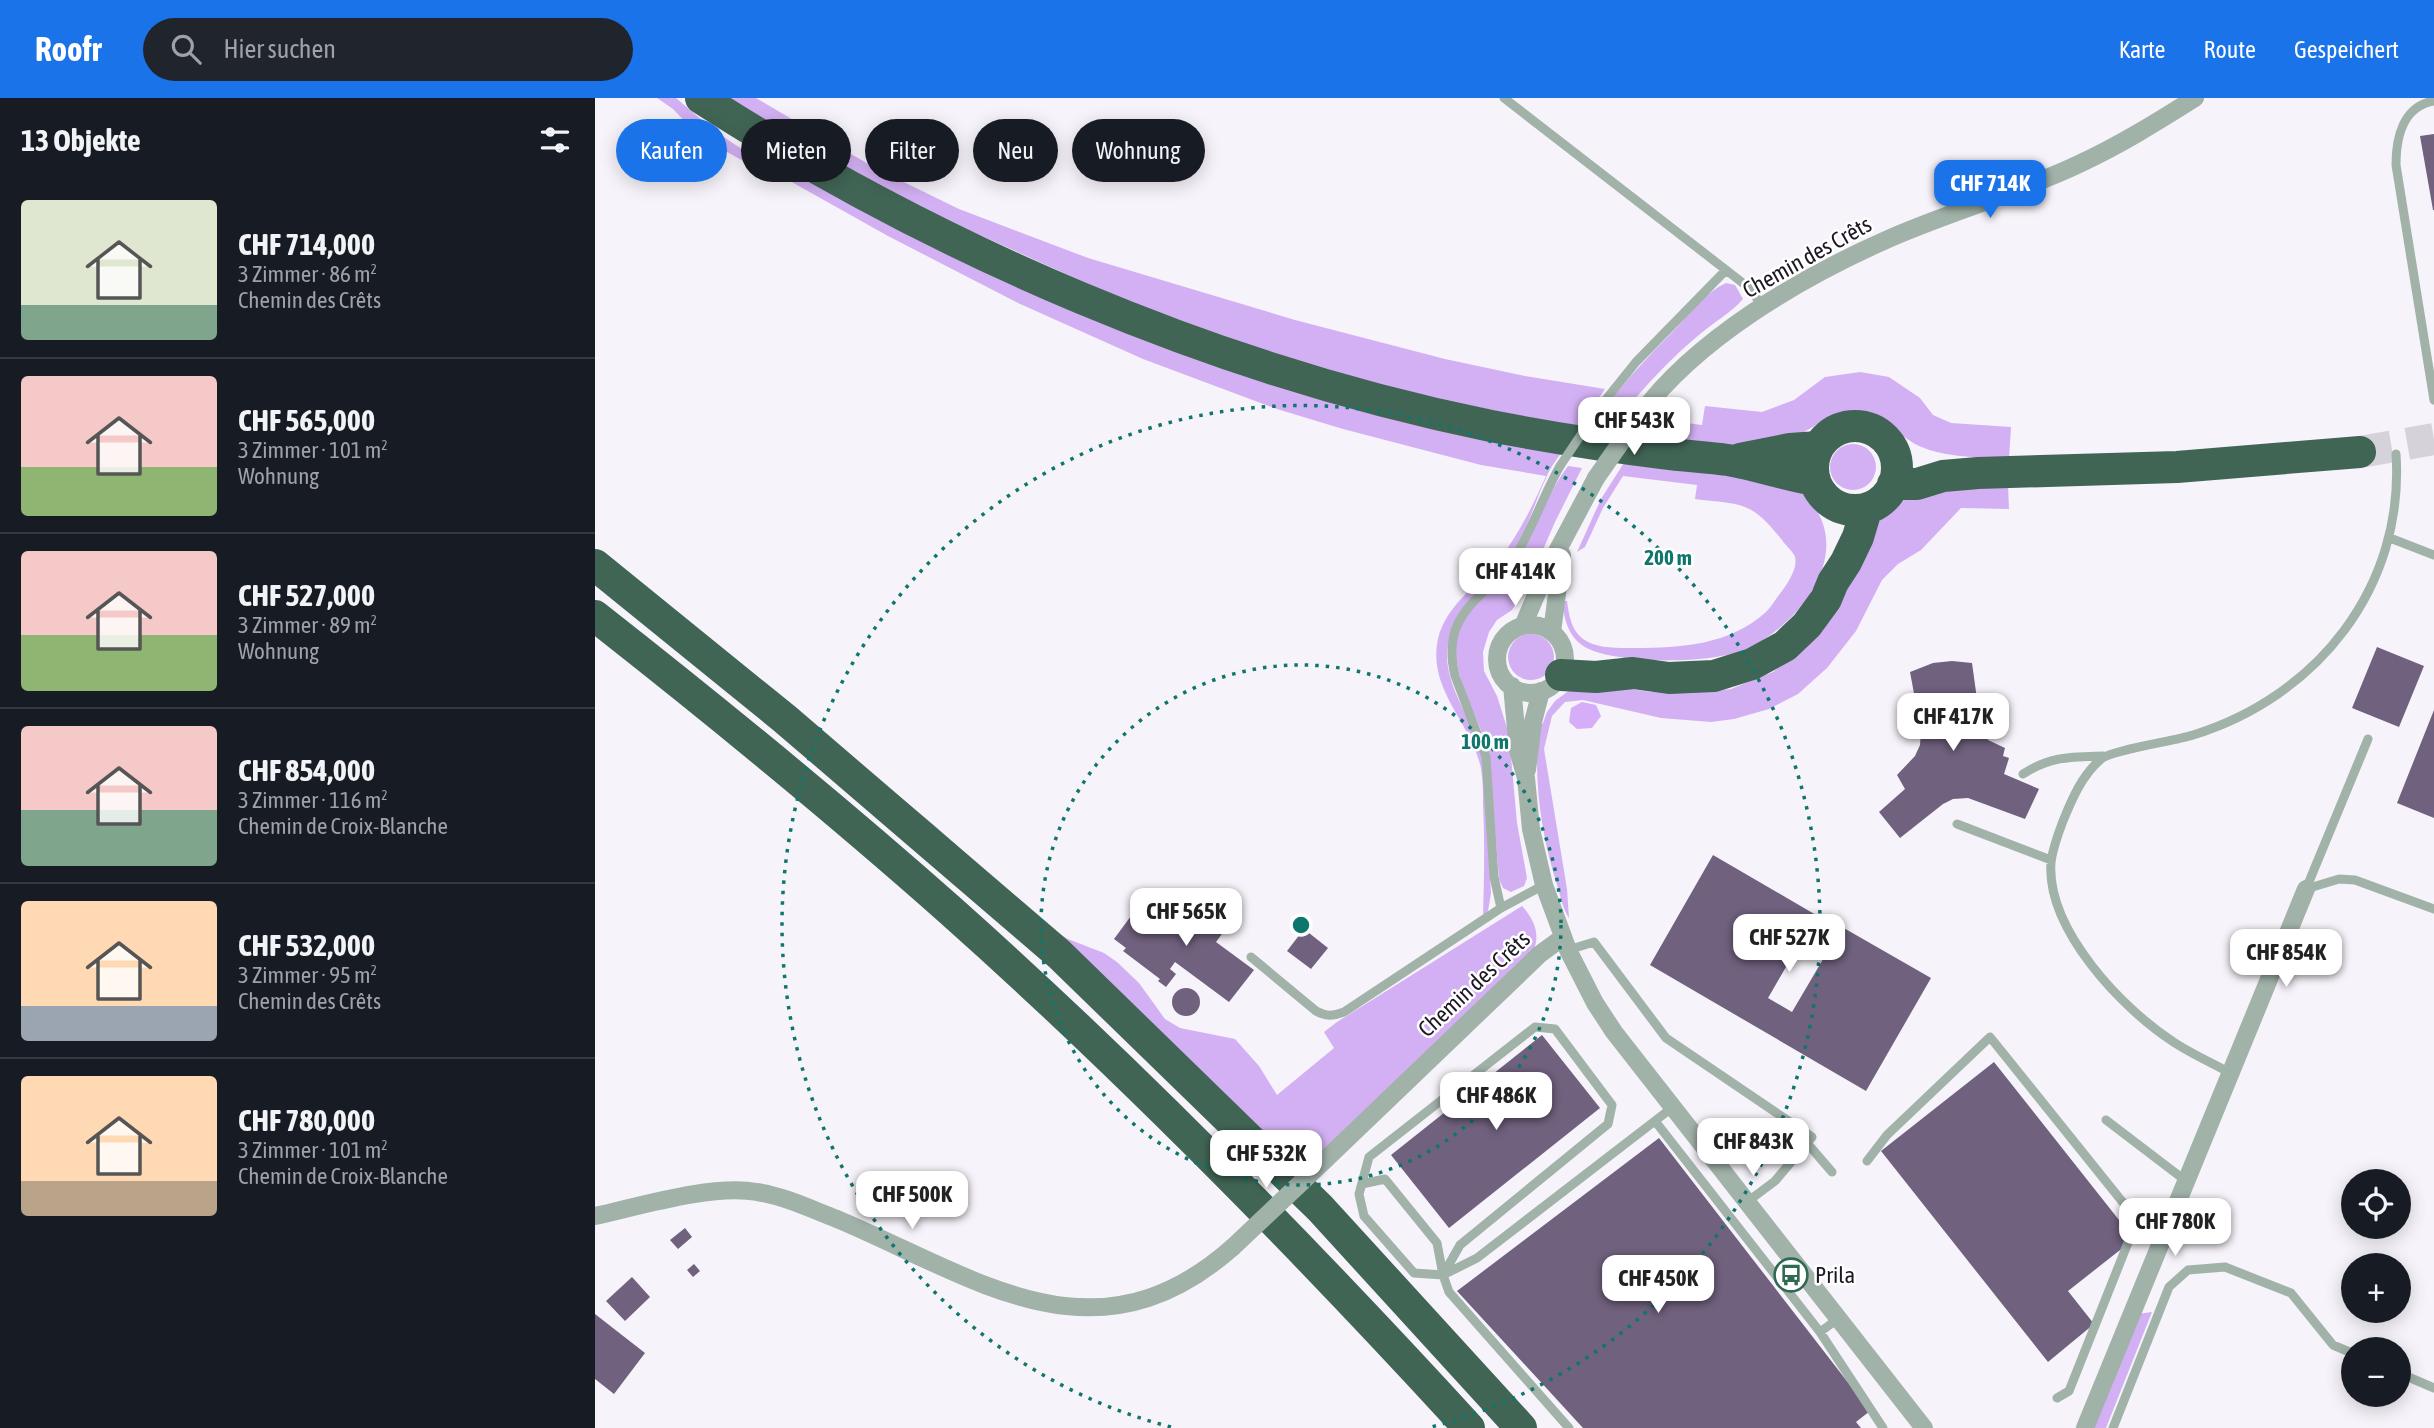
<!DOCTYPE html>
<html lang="de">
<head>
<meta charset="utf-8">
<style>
	body { margin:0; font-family:"Asap Condensed",sans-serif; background:#20242c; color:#f1f3f6; height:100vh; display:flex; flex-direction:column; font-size:26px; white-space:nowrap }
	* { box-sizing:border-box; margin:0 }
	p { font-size:23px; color:#9ea1a6 }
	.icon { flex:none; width:38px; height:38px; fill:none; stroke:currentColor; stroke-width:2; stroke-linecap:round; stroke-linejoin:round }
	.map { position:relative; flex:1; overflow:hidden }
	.details { display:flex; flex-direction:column; background:#171b24; width:595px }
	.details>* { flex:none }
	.top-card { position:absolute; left:21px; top:21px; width:665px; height:63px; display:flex; gap:14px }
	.fabs { position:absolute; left:1746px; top:1071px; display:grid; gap:14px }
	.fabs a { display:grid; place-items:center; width:70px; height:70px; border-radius:50%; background:#171b24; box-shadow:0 4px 18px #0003; font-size:35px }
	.price { position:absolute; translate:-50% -60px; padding:0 16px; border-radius:14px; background:#fff; color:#222; font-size:23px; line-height:46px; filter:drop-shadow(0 2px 4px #0008) }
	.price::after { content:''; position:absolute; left:50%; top:42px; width:21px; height:16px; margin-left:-10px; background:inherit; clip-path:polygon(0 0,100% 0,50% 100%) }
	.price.active { background:#1a73e8; color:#fff }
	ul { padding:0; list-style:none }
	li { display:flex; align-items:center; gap:21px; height:175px; padding:0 21px }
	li+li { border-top:2px solid #363941 }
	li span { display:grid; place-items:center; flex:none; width:196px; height:140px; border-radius:7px; color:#555 }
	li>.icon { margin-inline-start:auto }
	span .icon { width:84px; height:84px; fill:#fffc; stroke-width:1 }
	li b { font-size:30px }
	h2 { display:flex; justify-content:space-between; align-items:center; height:84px; padding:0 21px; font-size:30px }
	.chip { padding:0 24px; border-radius:32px; background:#171b24; box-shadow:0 4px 18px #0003; font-size:24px; line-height:63px }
	.chip.active { background:#1a73e8; color:#fff }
	header { display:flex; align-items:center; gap:42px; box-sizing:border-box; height:98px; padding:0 35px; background:#1a73e8; color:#fff }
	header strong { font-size:33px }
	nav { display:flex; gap:38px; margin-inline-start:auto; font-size:24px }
	.search { width:490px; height:63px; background:#20242c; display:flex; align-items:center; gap:18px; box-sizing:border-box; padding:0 24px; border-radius:38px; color:#9ea1a6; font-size:26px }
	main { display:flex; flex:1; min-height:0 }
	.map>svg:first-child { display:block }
</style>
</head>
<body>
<header>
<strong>Roofr</strong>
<div class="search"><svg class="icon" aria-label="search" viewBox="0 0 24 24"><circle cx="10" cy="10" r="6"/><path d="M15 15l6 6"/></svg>Hier suchen</div>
<nav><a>Karte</a><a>Route</a><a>Gespeichert</a></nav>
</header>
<main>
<section class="details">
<h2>13 Objekte<svg class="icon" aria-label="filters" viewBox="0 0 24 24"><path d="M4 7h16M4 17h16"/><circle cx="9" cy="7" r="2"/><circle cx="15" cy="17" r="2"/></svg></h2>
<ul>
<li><span style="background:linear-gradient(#dfe7d0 75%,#7fa58c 0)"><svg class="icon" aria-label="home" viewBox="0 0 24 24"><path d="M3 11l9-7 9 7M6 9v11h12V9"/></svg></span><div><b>CHF 714,000</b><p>3 Zimmer · 86 m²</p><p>Chemin des Crêts</p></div></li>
<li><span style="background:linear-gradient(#f6c9c9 65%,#8fb573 0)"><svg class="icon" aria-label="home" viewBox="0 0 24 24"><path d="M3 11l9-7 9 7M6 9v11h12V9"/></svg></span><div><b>CHF 565,000</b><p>3 Zimmer · 101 m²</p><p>Wohnung</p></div></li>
<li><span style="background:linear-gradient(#f6c9c9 60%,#8fb573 0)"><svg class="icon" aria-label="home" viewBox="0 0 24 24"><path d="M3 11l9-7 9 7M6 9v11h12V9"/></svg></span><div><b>CHF 527,000</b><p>3 Zimmer · 89 m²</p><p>Wohnung</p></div></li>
<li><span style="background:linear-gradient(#f6c9c9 60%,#7fa58c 0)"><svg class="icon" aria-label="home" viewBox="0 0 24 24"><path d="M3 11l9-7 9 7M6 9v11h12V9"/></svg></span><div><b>CHF 854,000</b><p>3 Zimmer · 116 m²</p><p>Chemin de Croix-Blanche</p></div></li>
<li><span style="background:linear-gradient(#ffd9b3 75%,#9aa5b1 0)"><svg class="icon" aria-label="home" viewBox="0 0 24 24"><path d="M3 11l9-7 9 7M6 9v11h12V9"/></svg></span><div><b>CHF 532,000</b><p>3 Zimmer · 95 m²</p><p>Chemin des Crêts</p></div></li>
<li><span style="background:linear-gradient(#ffd9b3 75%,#b9a48a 0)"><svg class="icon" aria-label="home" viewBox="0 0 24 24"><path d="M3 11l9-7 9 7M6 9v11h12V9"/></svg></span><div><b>CHF 780,000</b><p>3 Zimmer · 101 m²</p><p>Chemin de Croix-Blanche</p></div></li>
</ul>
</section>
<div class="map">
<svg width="1839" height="1330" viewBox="0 0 1839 1330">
	<rect width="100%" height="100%" fill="#f7f3fa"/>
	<path fill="#d3b0f3" d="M62,0H81C111,25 144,57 183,65L341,147L969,351C963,360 956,368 952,378C939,405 932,435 913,460C891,489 860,507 853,546C846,585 878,620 886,657C896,700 893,751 896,795L893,813L888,819C889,782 890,744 888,707C888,695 888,682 886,670C876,624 832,591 843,541C851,506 886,485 907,458C925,434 939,405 951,378L886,367L748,331L682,311L548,261L423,205L293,138L186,78L164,72L104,38L78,11Z
		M133,0H161L280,70L364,111L493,160L700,222L850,261L930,278L1010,291L983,330L810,294L702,264L526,201L354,123L253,71Z
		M1131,185L1140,187L1148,201C1136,215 1119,224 1105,236C1076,260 1051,287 1027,316L1008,313C1030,282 1057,255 1083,228C1097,213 1111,194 1131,185Z
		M1265,274L1294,279L1325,300L1338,317L1356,325L1416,329L1414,361C1385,359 1351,360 1324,348C1300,336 1288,314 1260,313C1233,313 1216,335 1192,341C1145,353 1095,344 1048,340L1061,321L1107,327L1110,308L1167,314L1199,302L1230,279Z
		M1235 369a23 23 0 1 1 46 0a23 23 0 1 1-46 0Z
		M1032,360L1194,387C1201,392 1210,396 1215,403C1260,457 1203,528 1151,551C1118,566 1022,567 990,549C973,539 969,520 967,503H972C974,517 976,532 988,541C1002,551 1024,550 1040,550C1085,550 1135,547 1171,514C1177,508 1182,499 1187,493C1193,485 1203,470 1200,459C1198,453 1190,447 1187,442C1155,402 1148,407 1100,401L1102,387L1028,378L1008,410L990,449L982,454L1006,401Z
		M973,368L987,370L960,424L931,491L917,512L902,522L894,534L888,554L889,573L902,598L914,636L922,725L932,780L929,788L916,794L908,790L904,781L894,658C886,621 862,592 861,552C859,513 900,494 919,466C941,435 950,398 973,368Z
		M1413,387L1414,411L1366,410L1326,452L1303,466L1287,482L1261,533L1232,570L1203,596L1174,611L1139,621L1116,624L1066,620L988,602L970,604L957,618L949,651L972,791L974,820C968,811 966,800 963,790C946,737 938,682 944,628L948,625L952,614L960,603L972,594L990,587H1007L1057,594H1114L1136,591L1178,574L1209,551L1274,438L1287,419L1302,406L1323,395Z
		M913 559a23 23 0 1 1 46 0a23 23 0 1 1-46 0Z
		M243,648L340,728L451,828L473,841L509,855L522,864L544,885L570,921L585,930L640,941L664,968L682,997L739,950L729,934L742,924L927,808C939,821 946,837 938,853L725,1055L697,1078Z
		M1557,1214L1511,1330H1498L1543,1216Z"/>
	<path fill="#d5adf9" d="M987,604L1001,607L1006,618L997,630L982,631L974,624L976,610Z"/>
	<path fill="#70617e" d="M1839,36V112H1838L1825,38Z
		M1782,549L1829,568L1804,629L1757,610Z
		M1357,563L1377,565L1386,630L1393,642L1410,650L1408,658L1414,660L1409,676L1444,691L1430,721L1373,700L1358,701L1348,706L1305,740L1284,714L1310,691L1302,677L1320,658L1325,647L1326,633L1315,574L1338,565Z
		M1839,612V720L1802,705Z
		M1118,757L1221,817L1173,900L1197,914L1247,829L1336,880L1271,993L1055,867Z
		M569,801L605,827L622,803L641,817L621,844L659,872L634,904L580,864L575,871L581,876L571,889L563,883L565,881L528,853L531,850L519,841L536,818L549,828Z
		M709,831L733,850L716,871L692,853Z
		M577 904a14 14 0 1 1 28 0a14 14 0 1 1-28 0Z
		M947,937L1005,1010L854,1130L796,1057Z
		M1399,964L1539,1141L1473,1193L1499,1226L1453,1264L1286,1053Z
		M1064,1040L1275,1313L1261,1324L1266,1330H988L862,1193Z
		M90,1130L97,1139L83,1151L75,1142Z
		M99,1166L105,1173L98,1179L92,1172Z
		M37,1179L55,1199L30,1223L11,1203Z
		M0,1216L50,1255L19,1296L0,1281Z"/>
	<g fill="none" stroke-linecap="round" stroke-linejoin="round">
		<path stroke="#d6d2da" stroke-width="32" stroke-dasharray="32 16" stroke-linecap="butt" d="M1765,354L1839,341"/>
		<path stroke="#a1b2a9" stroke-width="9" d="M909,0L1153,189L1168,208
			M1839,3C1808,8 1801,40 1801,67L1839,302
			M1004,310L1041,264L1131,172
			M1795,440L1839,457
			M1428,676C1456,658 1476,659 1508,658
			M1362,726L1456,762
			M1711,791L1773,641
			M1711,791L1744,781L1760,782L1839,811
			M906,810L899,779L891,659L860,578C844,511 893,501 922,455C939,427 949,396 965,368
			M973,852L999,844L1071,940L1217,1039L1180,1083L1152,1104
			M656,859L721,913C732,919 738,918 749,914L906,810L949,787
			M940,929L960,931L1017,1007L1013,1026L865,1147L848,1177L819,1175L769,1118L764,1096L774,1059Z
			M1635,975C1617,965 1597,956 1580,945C1527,911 1451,831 1456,764C1458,749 1463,736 1468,723C1477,701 1487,677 1506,661C1517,652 1580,643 1598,637C1722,599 1810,489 1801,356
			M1511,1022L1591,1083
			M1060,1023L1225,1234
			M1212,1045L1237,1074
			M1272,1063L1292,1037L1395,939L1542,1122L1474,1293L1462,1300
			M767,1086L790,1081L842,1145L848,1177
			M1244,1220L1225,1234L1288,1330
			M1804,1275L1839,1290
			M974,1330L854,1194L848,1177L882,1160L1078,1009
			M1518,1330L1574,1189L1593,1172L1630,1169L1696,1195L1738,1247L1759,1256"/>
		<path stroke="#a1b2a9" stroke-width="18" d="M1045,317C1101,241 1205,180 1291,142C1354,114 1421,96 1484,66C1525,47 1562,24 1600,0
			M902 561a34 34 0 1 1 68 0a34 34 0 1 1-68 0Z
			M928,528L950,476L1001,380
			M957,534L967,457
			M917,588L923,652L931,680L936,731L949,787L973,852L1000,905L1019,934L1329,1330
			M932,672L938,624L946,593
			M730,1062L945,856L967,840
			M0,1118C45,1108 117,1086 162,1094C189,1098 216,1111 242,1121C382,1180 500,1271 638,1149
			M1490,1330L1711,791"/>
		<path stroke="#416555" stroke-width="32" d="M106,0C342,152 620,272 896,328C953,339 1010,348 1067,355C1089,358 1111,359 1133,362C1162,367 1190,377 1220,382
			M1218 370a42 42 0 1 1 84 0a42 42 0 1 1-84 0Z
			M1145,361L1195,351L1223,349
			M1298,386H1322L1348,378L1383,375L1582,369L1765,354
			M0,467L190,621L464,856L725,1110L926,1330
			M0,518C121,613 241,711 356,813C538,975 709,1150 874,1330
			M966,577L1001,579L1038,575L1074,580L1119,578L1157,566L1190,548L1212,527L1231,501L1238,484L1251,464L1263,439L1271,412"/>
		<path stroke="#a1b2a9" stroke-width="9" d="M965,368L1004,310"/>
		<path stroke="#a1b2a9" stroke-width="18" d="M1001,380L1045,317
			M638,1149L730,1062"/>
	</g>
	<g fill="none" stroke="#0f766e" stroke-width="3.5" stroke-dasharray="3.5 7">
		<circle cx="706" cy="827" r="260"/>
		<path d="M576 1329A519 519 0 1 1 836 1329"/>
	</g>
	<defs>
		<symbol id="bus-ring" viewBox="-11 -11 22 22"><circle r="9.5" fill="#fff" stroke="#306a53" stroke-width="1.5"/><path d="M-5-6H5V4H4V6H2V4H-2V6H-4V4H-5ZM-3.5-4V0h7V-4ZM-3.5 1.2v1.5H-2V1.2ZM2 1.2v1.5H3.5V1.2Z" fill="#306a53"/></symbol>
	</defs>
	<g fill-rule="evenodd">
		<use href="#bus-ring" x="1177" y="1158" width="38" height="38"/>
	</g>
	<g text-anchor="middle" stroke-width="5" stroke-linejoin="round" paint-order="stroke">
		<g font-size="23" fill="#1d1723" stroke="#fff">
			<text transform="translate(1212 159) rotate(-29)" y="8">Chemin des Crêts</text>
			<text transform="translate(879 886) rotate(-43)" y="8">Chemin des Crêts</text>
		</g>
		<g font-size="23" fill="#1d1723" stroke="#fff" text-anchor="start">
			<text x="1220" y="1185">Prila</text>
		</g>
	</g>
	<circle cx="706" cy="827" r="10" fill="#0f766e" stroke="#fff" stroke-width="3.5"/>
	<g font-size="21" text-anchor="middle" font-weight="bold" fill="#0f766e" stroke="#fff" stroke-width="5" stroke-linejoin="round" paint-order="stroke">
		<text x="1073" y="467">200 m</text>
		<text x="890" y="651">100 m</text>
	</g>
</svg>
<div class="fabs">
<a><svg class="icon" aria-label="locate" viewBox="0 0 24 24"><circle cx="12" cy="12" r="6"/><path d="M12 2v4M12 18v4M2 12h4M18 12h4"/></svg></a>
<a>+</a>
<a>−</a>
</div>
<b class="price active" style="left:1395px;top:122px">CHF 714K</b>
<b class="price" style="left:1039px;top:359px">CHF 543K</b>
<b class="price" style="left:920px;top:510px">CHF 414K</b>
<b class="price" style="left:1358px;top:655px">CHF 417K</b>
<b class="price" style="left:591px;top:850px">CHF 565K</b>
<b class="price" style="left:1194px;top:876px">CHF 527K</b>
<b class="price" style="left:1691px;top:891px">CHF 854K</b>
<b class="price" style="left:901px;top:1034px">CHF 486K</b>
<b class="price" style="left:1158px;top:1080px">CHF 843K</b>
<b class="price" style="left:671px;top:1092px">CHF 532K</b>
<b class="price" style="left:317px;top:1133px">CHF 500K</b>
<b class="price" style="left:1580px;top:1160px">CHF 780K</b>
<b class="price" style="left:1063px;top:1217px">CHF 450K</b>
<div class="top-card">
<a class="chip active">Kaufen</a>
<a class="chip">Mieten</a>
<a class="chip">Filter</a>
<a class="chip">Neu</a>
<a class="chip">Wohnung</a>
</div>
</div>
</main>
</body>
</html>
